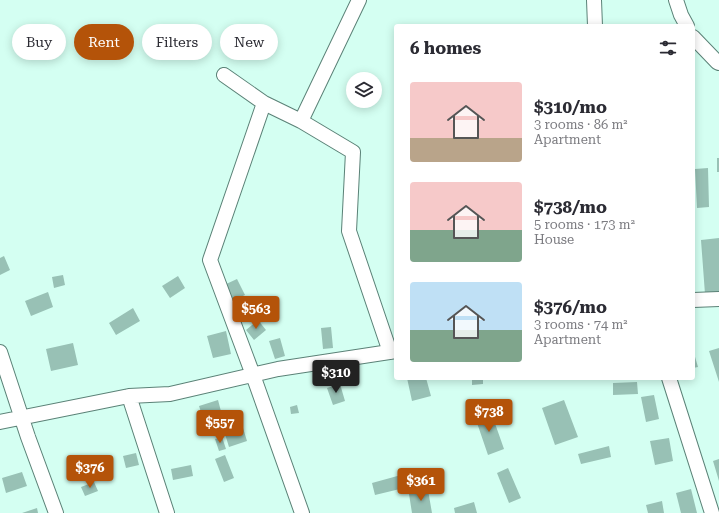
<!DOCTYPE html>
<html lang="en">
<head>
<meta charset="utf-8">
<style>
	body { margin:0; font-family:"Roboto Serif",serif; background:#f2f2f3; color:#2b2b33; height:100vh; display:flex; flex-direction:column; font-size:15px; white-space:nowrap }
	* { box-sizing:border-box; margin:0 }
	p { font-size:13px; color:#7c7c81 }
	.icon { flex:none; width:22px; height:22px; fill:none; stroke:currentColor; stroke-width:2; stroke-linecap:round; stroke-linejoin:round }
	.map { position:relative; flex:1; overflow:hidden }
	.side { position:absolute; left:394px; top:24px; width:301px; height:356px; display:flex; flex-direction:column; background:#fff; border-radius:4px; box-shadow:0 2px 10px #0003 }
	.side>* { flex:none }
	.guide { position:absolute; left:12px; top:24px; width:322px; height:36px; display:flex; gap:8px }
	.controls { position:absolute; left:346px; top:72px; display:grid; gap:8px }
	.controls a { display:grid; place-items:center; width:36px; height:36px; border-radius:50%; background:#fff; box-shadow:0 2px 10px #0003; font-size:20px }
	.price { position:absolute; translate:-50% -34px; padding:0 9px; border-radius:4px; background:#b45309; color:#fff; font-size:13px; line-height:26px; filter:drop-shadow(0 1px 2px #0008) }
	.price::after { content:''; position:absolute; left:50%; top:24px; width:12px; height:9px; margin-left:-6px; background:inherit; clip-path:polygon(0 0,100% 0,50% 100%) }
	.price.on { background:#222; color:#fff }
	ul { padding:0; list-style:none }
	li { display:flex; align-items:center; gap:12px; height:100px; padding:0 16px }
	li span { display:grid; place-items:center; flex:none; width:112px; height:80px; border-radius:4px; color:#555 }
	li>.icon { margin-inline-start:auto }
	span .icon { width:48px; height:48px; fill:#fffc; stroke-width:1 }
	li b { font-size:17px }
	h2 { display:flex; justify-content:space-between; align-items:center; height:48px; padding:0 16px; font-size:17px }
	.chip { padding:0 14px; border-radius:18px; background:#fff; box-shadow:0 2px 10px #0003; font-size:14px; line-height:36px }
	.chip.on { background:#b45309; color:#fff }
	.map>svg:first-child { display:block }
</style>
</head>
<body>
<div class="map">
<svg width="719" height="513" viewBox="0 0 719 513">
	<rect width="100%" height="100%" fill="#d4fff2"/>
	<path fill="#98c1b5" d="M717,158H719V172H717Z
		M708,168L709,207L697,208L695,169Z
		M719,238V293L705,294L701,240Z
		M4,256L10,270L0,275V258Z
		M63,275L65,285L54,288L52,277Z
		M178,276L185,288L170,298L162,286Z
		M237,279L245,295L232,301L224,285Z
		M48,292L53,307L31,316L25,301Z
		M133,308L140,321L116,335L109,323Z
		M258,320L266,330L254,340L246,330Z
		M331,327L333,348L323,349L321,328Z
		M226,331L231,354L213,358L207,336Z
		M280,338L285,356L275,359L269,341Z
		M73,343L78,365L51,371L46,349Z
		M719,348V382L709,351Z
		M693,350L698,367L693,368Z
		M407,378H426L431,396L412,401Z
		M472,378H483V384L472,385Z
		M637,382L638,394L613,395V383Z
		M340,384L345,401L333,405L327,388Z
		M654,395L659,419L646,422L641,397Z
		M218,400L222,415L204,421L199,406Z
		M564,400L578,437L555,445L542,408Z
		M509,404L511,416L497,419L495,407Z
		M297,405L299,413L291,414L290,407Z
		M491,412L504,449L488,455L475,417Z
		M243,428L247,441L229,447L225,434Z
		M222,437L226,449L219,451L215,439Z
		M669,438L673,461L655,465L650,441Z
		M609,446L611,457L581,464L578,454Z
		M136,453L139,465L126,468L123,456Z
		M225,455L234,478L224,482L215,459Z
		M719,459V481L713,461Z
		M191,465L193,476L173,480L171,469Z
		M508,468L521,498L509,503L497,473Z
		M22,472L27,486L6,493L2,478Z
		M401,475L404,488L375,495L372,483Z
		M94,482L98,491L85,496L81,487Z
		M691,489L697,513H681L676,493Z
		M428,490L432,513H412L409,494Z
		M662,501L664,513H648L646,505Z
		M474,502L477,513H455L454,508Z
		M37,508L38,513H22Z"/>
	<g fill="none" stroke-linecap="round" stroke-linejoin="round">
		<defs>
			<path id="minor" d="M594,0L595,26
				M676,0L681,15L687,26
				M693,37L717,62L719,63
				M224,75L264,103L301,121L353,152L349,231L390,352
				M264,103L210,260L253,375L302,513
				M301,121L359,0
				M693,300L719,299
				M0,352L28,437L56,513
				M669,378L712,513
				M129,396L167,513
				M0,422L129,396L170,394L278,369L396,351"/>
		</defs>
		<use href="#minor" stroke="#5b8277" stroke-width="16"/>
		<use href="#minor" stroke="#fff" stroke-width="14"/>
	</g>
</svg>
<div class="controls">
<a><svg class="icon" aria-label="layers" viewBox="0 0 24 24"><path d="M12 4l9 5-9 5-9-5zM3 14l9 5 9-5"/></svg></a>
</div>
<b class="price" style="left:256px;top:330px">$563</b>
<b class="price on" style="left:336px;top:394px">$310</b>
<b class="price" style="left:489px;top:433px">$738</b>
<b class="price" style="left:220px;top:444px">$557</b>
<b class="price" style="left:90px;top:489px">$376</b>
<b class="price" style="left:421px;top:502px">$361</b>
<div class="guide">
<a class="chip">Buy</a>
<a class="chip on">Rent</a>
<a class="chip">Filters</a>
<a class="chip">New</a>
</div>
<section class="side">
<h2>6 homes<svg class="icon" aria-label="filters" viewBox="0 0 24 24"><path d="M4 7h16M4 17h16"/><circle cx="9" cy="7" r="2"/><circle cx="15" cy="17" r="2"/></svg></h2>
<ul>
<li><span style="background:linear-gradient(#f6c9c9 70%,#b9a48a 0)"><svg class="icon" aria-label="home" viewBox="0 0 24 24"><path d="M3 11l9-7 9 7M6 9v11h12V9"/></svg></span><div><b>$310/mo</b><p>3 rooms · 86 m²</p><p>Apartment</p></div></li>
<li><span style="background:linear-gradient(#f6c9c9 60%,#7fa58c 0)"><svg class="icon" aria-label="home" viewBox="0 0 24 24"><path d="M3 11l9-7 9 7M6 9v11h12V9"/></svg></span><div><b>$738/mo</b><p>5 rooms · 173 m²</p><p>House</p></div></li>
<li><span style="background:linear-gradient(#bfe0f5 60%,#7fa58c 0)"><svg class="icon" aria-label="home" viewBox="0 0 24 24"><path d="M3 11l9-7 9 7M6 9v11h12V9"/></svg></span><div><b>$376/mo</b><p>3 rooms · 74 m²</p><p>Apartment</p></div></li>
</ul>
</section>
</div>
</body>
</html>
